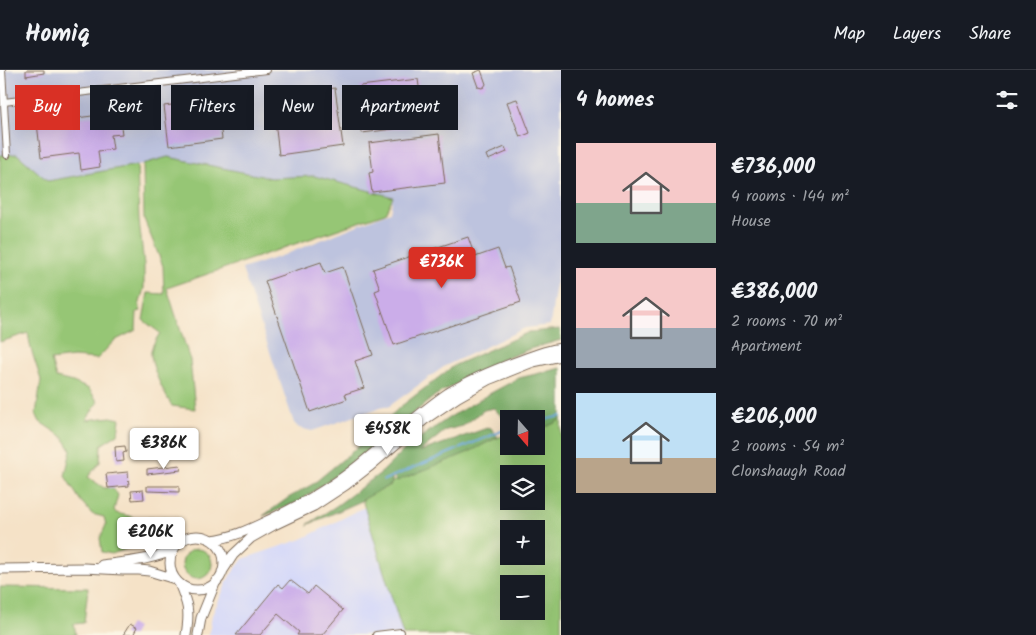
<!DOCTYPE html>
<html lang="en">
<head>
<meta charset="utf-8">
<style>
	body { margin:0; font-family:Kalam,sans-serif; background:#20242c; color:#f1f3f6; height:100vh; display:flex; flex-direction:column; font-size:19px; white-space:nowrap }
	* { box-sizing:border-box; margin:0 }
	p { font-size:16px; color:#9ea1a6 }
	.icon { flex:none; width:28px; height:28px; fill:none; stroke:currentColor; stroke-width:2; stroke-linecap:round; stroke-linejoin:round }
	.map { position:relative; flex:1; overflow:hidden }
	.sheet { display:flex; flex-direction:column; background:#171b24; width:475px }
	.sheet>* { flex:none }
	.top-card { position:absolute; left:15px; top:15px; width:470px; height:45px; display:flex; gap:10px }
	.needle { width:32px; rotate:160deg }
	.tools { position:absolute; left:500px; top:340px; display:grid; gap:10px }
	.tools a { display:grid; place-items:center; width:45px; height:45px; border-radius:0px; background:#171b24; box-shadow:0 5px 20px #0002; font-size:25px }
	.price { position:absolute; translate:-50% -42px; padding:0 11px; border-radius:5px; background:#fff; color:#222; font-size:16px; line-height:32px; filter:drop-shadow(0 1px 2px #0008) }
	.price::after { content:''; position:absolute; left:50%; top:30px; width:15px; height:11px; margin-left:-8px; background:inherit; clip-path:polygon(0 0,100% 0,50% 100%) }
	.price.active { background:#d93025; color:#fff }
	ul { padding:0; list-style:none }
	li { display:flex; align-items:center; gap:15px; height:125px; padding:0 15px }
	li span { display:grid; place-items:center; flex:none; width:140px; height:100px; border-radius:0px; color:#555 }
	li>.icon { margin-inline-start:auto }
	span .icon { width:60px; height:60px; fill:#fffc; stroke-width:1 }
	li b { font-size:21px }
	h2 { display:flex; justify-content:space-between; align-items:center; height:60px; padding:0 15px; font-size:21px }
	.tag { padding:0 18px; border-radius:0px; background:#171b24; box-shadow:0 5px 20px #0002; font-size:18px; line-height:45px }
	.tag.active { background:#d93025; color:#fff }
	header { display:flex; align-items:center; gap:30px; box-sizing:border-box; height:70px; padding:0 25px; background:#171b24; border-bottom:1px solid #363941 }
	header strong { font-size:24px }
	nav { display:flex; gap:28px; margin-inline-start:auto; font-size:18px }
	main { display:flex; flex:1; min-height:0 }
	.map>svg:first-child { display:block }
</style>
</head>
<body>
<header>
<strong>Homiq</strong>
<nav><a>Map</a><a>Layers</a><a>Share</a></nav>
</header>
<main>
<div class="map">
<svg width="561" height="565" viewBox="0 0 561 565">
	<rect width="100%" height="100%" fill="#fcf5e5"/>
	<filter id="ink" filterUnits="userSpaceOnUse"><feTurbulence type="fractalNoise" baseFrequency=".02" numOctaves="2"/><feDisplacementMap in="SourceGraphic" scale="10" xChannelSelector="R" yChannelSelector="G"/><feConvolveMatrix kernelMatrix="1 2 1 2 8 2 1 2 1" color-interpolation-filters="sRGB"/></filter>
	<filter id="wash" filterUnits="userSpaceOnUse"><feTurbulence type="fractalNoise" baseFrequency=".0096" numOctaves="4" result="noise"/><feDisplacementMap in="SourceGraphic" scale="20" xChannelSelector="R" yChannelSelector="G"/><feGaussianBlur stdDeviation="1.12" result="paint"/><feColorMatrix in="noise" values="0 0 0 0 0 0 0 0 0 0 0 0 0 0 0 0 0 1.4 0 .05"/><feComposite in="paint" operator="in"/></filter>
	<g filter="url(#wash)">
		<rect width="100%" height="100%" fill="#f5e2c7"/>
		<path fill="#d4d8f9" d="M365,437L403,565H209L212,545L230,506L243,489L302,469Z"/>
		<path fill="#bdc3de" d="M0,0H561V180L550,255L525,258L445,296L388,337H382L312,361L299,358L294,353L242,199L284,185L390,142L393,127L314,106L271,108L168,87L143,94L47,111L17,84L0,85Z"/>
		<path fill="#96c675" stroke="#68784a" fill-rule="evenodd" d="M17,84L48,111L137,95L139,150L144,195V218L139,236L141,241L137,242L136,260L114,271L97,289L73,287L51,290L56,308L73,312L89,319L98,332L86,350L111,347L120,349L118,364L101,375L100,392L88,407L104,418L112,417L118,425L114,440L116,443L129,446L140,450L137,458L148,448L167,447L165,458L158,472L163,479L150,481L143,473L112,484L102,482L100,468L106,455L104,447L92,444L80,430L65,406L71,380L63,367L40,352L36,344L41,310L31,279L28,263L0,272V85Z
			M168,87L271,108L314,106L393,127L385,143L167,218L190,290L195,339L172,336C164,323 150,296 151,281C152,275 157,268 160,263L143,250L148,223L164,224L163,196L144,149L143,94Z
			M561,349V565H403L362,429L378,418L509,363V376H536V355ZM509,404H536V431H509ZM509,459H536V486H509ZM509,514H536V541H509Z
			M182 494a15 15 0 1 1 30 0a15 15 0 1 1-30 0Z
			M0,517L88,518L84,553L74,554L76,565H0Z"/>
		<path fill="#78ab66" stroke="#5a6a42" d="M560,259L561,270L530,279L501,290L436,325L346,398L299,432L263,446L288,428L313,414L360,375L400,337L455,295L529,262Z
			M561,298V349C554,354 545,358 536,359V349H509V355L494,338L484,340L463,356L446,360L419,382L490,357L498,367L469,382L397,411L393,406L391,415L378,421L359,432L307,455L336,436L382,402L408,376L450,347L489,324L519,308Z"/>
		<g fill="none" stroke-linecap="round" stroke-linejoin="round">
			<path stroke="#6ca8dd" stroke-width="2" d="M536,352L561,346
				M384,410L509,358"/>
		</g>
		<g id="blocks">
			<path fill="#cbade9" d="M26,0H44V3L26,6Z
				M481,0L486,14L484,17L482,18L478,17L473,3Z
				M418,9L424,55L362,63L358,29L362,28L360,16Z
				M335,18L343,76L279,85L272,26Z
				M217,29L222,69L169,76L164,36Z
				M517,29L530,63L520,67L507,32Z
				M108,44L109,51L120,50L122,64L111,65L113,79L98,81L100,97L81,100L79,83L41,88L37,53Z
				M439,64L445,113L372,122L369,103L373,102L369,73Z
				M505,77L507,82L488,90L486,85Z
				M468,167L475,187L498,179L505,198L509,197L521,232L394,275L375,221L380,219L373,199Z
				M321,192L325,203L343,197L373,285L355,291L364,318L345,324L347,329L310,342L265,211Z
				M125,376L126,382L123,383L124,391L116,392L115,377Z
				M180,395L181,400L147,404V399Z
				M128,402L129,416L108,418L106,404Z
				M147,416H179V422L147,421Z
				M143,420L144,429L132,430L131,421Z
				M290,510L308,524L314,516L343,540L322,565H297L299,562L278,544L260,565H236L278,514L283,518Z
				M130,554L137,558L133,565H123Z"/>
		</g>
	</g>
	<g filter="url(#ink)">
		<use href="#blocks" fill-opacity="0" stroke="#7c6a59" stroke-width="1"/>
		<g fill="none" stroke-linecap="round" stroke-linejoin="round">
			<defs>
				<path id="street" d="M2,0L7,85
					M4,32L267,0
					M376,565L401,562"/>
				<path id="secondary" d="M170 493a27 27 0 1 1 54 0a27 27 0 1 1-54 0Z
					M211,470C233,468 252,458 271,449C302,434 332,417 359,395C389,371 417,344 448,323C471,309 496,299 521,290C534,285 547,280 561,278
					M102,495C124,492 153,490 173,480
					M0,499L84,498L123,500H139L149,501L175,509
					M222,502L233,485L251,468L274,455L314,436L346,415L369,397L424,350L458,327L488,310L533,292L561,286
					M179,513C188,535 190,541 186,565
					M198,565L201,548L216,511"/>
			</defs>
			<use href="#street" stroke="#7c6a59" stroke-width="8"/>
			<use href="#secondary" stroke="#7c6a59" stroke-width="11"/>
			<use href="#street" stroke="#fff" stroke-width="6"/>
			<use href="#secondary" stroke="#fff" stroke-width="9"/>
		</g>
	</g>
</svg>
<div class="tools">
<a><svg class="needle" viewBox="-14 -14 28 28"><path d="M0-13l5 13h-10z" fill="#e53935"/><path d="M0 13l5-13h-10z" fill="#9ea1a6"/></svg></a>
<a><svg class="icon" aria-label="layers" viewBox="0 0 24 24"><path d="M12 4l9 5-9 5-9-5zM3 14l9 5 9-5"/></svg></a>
<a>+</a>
<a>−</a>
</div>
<b class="price active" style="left:442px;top:219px">€736K</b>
<b class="price" style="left:388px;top:386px">€458K</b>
<b class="price" style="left:164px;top:400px">€386K</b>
<b class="price" style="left:151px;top:489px">€206K</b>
<div class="top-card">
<a class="tag active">Buy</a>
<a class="tag">Rent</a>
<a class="tag">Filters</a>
<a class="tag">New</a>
<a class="tag">Apartment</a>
</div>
</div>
<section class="sheet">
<h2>4 homes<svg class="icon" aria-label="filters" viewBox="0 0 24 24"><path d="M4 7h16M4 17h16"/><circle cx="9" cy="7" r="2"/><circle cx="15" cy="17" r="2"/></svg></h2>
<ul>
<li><span style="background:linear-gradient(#f6c9c9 60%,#7fa58c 0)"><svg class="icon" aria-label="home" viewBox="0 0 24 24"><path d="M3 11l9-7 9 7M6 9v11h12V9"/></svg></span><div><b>€736,000</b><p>4 rooms · 144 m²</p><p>House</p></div></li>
<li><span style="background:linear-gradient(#f6c9c9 60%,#9aa5b1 0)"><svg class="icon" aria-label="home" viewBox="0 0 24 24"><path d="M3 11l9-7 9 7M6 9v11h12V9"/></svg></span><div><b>€386,000</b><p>2 rooms · 70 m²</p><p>Apartment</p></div></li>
<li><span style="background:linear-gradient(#bfe0f5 65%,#b9a48a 0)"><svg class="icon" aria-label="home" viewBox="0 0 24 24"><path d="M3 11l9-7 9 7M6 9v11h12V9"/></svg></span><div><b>€206,000</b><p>2 rooms · 54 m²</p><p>Clonshaugh Road</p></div></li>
</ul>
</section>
</main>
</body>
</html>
